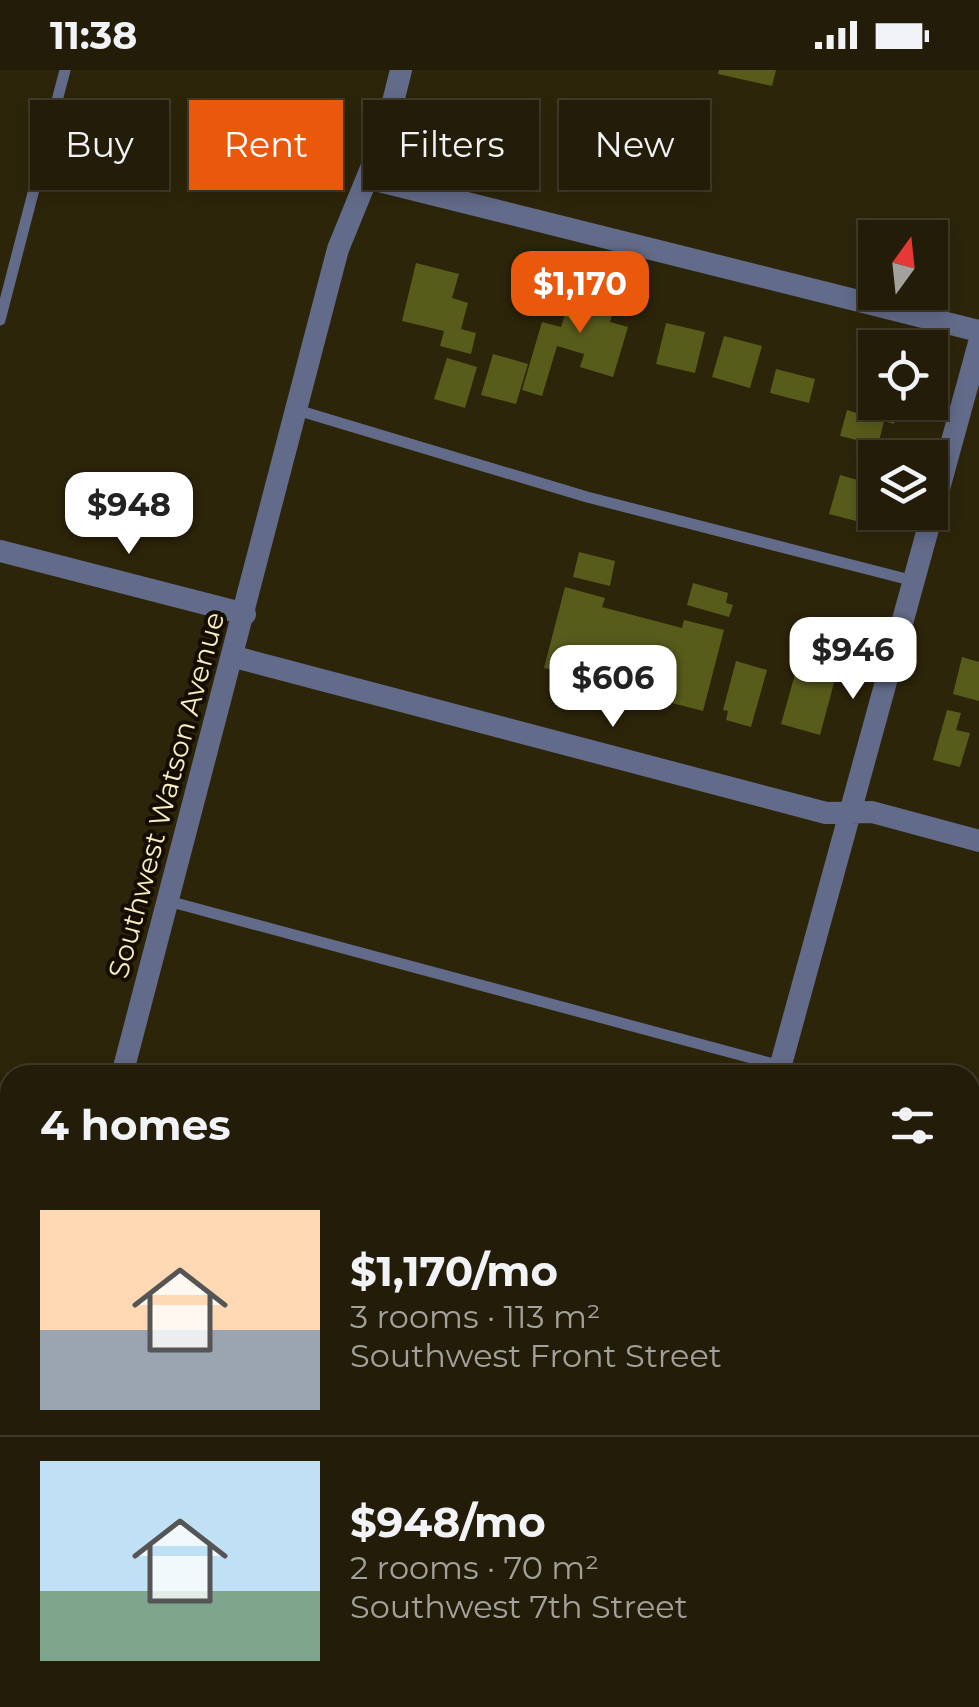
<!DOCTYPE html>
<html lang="en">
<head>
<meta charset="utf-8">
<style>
	body { margin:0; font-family:Montserrat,sans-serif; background:#2e2916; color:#f1f3f6; height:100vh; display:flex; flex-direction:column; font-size:38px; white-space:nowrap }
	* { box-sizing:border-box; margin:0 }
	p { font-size:32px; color:#a2a19c }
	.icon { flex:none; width:55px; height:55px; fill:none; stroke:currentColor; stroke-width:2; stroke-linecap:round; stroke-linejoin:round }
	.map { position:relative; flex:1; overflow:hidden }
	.panel { position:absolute; left:0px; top:995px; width:980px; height:642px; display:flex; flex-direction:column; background:#221c08; border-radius:30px 30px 0 0; box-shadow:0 5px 15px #0003,0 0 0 2px #3f3a29 }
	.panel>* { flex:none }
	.hud { position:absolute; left:30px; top:30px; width:920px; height:90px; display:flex; gap:20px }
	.needle { width:65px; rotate:15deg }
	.tools { position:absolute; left:858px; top:150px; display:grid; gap:20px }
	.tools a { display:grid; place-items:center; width:90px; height:90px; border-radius:0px; background:#221c08; box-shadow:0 5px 15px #0003,0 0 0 2px #3f3a29; font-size:50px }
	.price { position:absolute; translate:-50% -85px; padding:0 22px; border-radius:20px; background:#fff; color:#222; font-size:32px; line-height:65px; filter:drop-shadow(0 2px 5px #0008) }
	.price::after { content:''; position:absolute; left:50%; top:60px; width:30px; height:22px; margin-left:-15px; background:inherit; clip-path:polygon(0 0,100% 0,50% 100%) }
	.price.current { background:#ea580c; color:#fff }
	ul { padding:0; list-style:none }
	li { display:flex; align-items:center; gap:30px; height:250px; padding:0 40px }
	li+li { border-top:2px solid #3f3a29 }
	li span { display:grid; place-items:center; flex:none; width:280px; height:200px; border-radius:0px; color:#555 }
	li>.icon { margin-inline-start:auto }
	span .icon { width:120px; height:120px; fill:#fffc; stroke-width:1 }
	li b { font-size:42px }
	h2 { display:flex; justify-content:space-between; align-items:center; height:120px; padding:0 40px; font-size:42px }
	.pill { padding:0 35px; border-radius:0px; background:#221c08; box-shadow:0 5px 15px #0003,0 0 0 2px #3f3a29; font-size:35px; line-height:90px }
	.pill.current { background:#ea580c; color:#fff }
	.status { display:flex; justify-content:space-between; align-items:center; height:70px; padding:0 50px; background:#221c08; direction:ltr }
	.status svg { height:28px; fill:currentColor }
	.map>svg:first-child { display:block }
</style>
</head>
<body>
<div class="status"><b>11:38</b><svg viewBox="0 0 49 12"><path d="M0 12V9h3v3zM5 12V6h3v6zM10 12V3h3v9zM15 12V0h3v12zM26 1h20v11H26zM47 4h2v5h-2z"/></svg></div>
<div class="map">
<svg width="979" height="1637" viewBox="0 0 979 1637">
	<rect width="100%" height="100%" fill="#2d250a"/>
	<path fill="#585c1b" d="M719,0H776L772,16L718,4Z
		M416,193L459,204L452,228L468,233L461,259L476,263L471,284L440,276L444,261L402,251Z
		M576,209L619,222L610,252L628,257L613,307L580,297L584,284L557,276L542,326L522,320L542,252L561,257Z
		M666,253L705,262L695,303L656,294Z
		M724,266L762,276L750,318L712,307Z
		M493,284L528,294L516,334L481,325Z
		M447,288L477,297L465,338L434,329Z
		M776,299L815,309L809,333L770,323Z
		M865,308L875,310V332H899L894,354L884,351L878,375L840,366L847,340L857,343Z
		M840,405L875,415L873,434L866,432L860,452L829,444Z
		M579,482L615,491L610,516L573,507Z
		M693,513L728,523L726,533L733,535L729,547L687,535Z
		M565,517L605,528L602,537L682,558L684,550L724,560L703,641L668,632L671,622L580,598L578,607L544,598Z
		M801,583L839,594L820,665L781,654Z
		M962,587L979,592V631L953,624Z
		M736,591L767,600L751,657L726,650L728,641L723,640Z
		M947,640L961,643L956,660L970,663L960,697L933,690Z
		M970,1099L979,1101V1419L970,1417Z
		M744,1628H830L827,1637H757L742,1633Z"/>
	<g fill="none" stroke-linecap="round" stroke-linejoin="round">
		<path stroke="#817656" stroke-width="5" stroke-dasharray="8 8" stroke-linecap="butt" d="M0,1311L10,1314
			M970,1563L979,1565"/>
		<path stroke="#626b89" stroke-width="11" d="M0,250L65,0
			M297,340L587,427L914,511
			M168,831L781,996"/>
		<path stroke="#626b89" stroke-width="22" d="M367,108L979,261
			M0,481L245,544
			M235,587L826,743L872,742L979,771
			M122,1005L338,179L385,64L401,0
			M778,1005L979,273
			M0,1448L10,1410
			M880,1637L882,1628"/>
		<path stroke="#8591c2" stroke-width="25" d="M0,1345L10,1347
			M970,1600L979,1602
			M412,1637L415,1628"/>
	</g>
	<g text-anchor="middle" stroke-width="8" stroke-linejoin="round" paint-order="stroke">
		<g font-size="28" fill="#f9ecc4" stroke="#150e00">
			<text transform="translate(166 725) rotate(-75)" y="10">Southwest Watson Avenue</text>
		</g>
	</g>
</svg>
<div class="tools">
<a><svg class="needle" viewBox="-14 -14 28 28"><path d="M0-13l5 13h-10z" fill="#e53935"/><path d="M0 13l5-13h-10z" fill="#a2a19c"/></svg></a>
<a><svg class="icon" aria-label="locate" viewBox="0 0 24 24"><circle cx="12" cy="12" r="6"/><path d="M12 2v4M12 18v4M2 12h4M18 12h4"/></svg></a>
<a><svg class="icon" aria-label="layers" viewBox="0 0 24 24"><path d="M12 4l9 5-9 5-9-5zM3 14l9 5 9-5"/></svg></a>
</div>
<b class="price current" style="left:580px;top:266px">$1,170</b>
<b class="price" style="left:129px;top:487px">$948</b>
<b class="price" style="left:853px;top:632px">$946</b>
<b class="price" style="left:613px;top:660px">$606</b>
<div class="hud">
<a class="pill">Buy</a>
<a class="pill current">Rent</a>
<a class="pill">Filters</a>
<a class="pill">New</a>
</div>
<section class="panel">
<h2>4 homes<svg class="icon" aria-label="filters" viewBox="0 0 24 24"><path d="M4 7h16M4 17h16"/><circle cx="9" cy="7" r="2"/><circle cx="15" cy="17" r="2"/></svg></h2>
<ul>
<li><span style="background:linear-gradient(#ffd9b3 60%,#9aa5b1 0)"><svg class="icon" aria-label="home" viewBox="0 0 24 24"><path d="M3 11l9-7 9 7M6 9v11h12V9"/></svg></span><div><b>$1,170/mo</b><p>3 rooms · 113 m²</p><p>Southwest Front Street</p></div></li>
<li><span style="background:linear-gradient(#bfe0f5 65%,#7fa58c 0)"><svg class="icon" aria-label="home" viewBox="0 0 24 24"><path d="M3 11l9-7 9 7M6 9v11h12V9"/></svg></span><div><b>$948/mo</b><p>2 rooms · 70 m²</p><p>Southwest 7th Street</p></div></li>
</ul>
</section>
</div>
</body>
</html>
